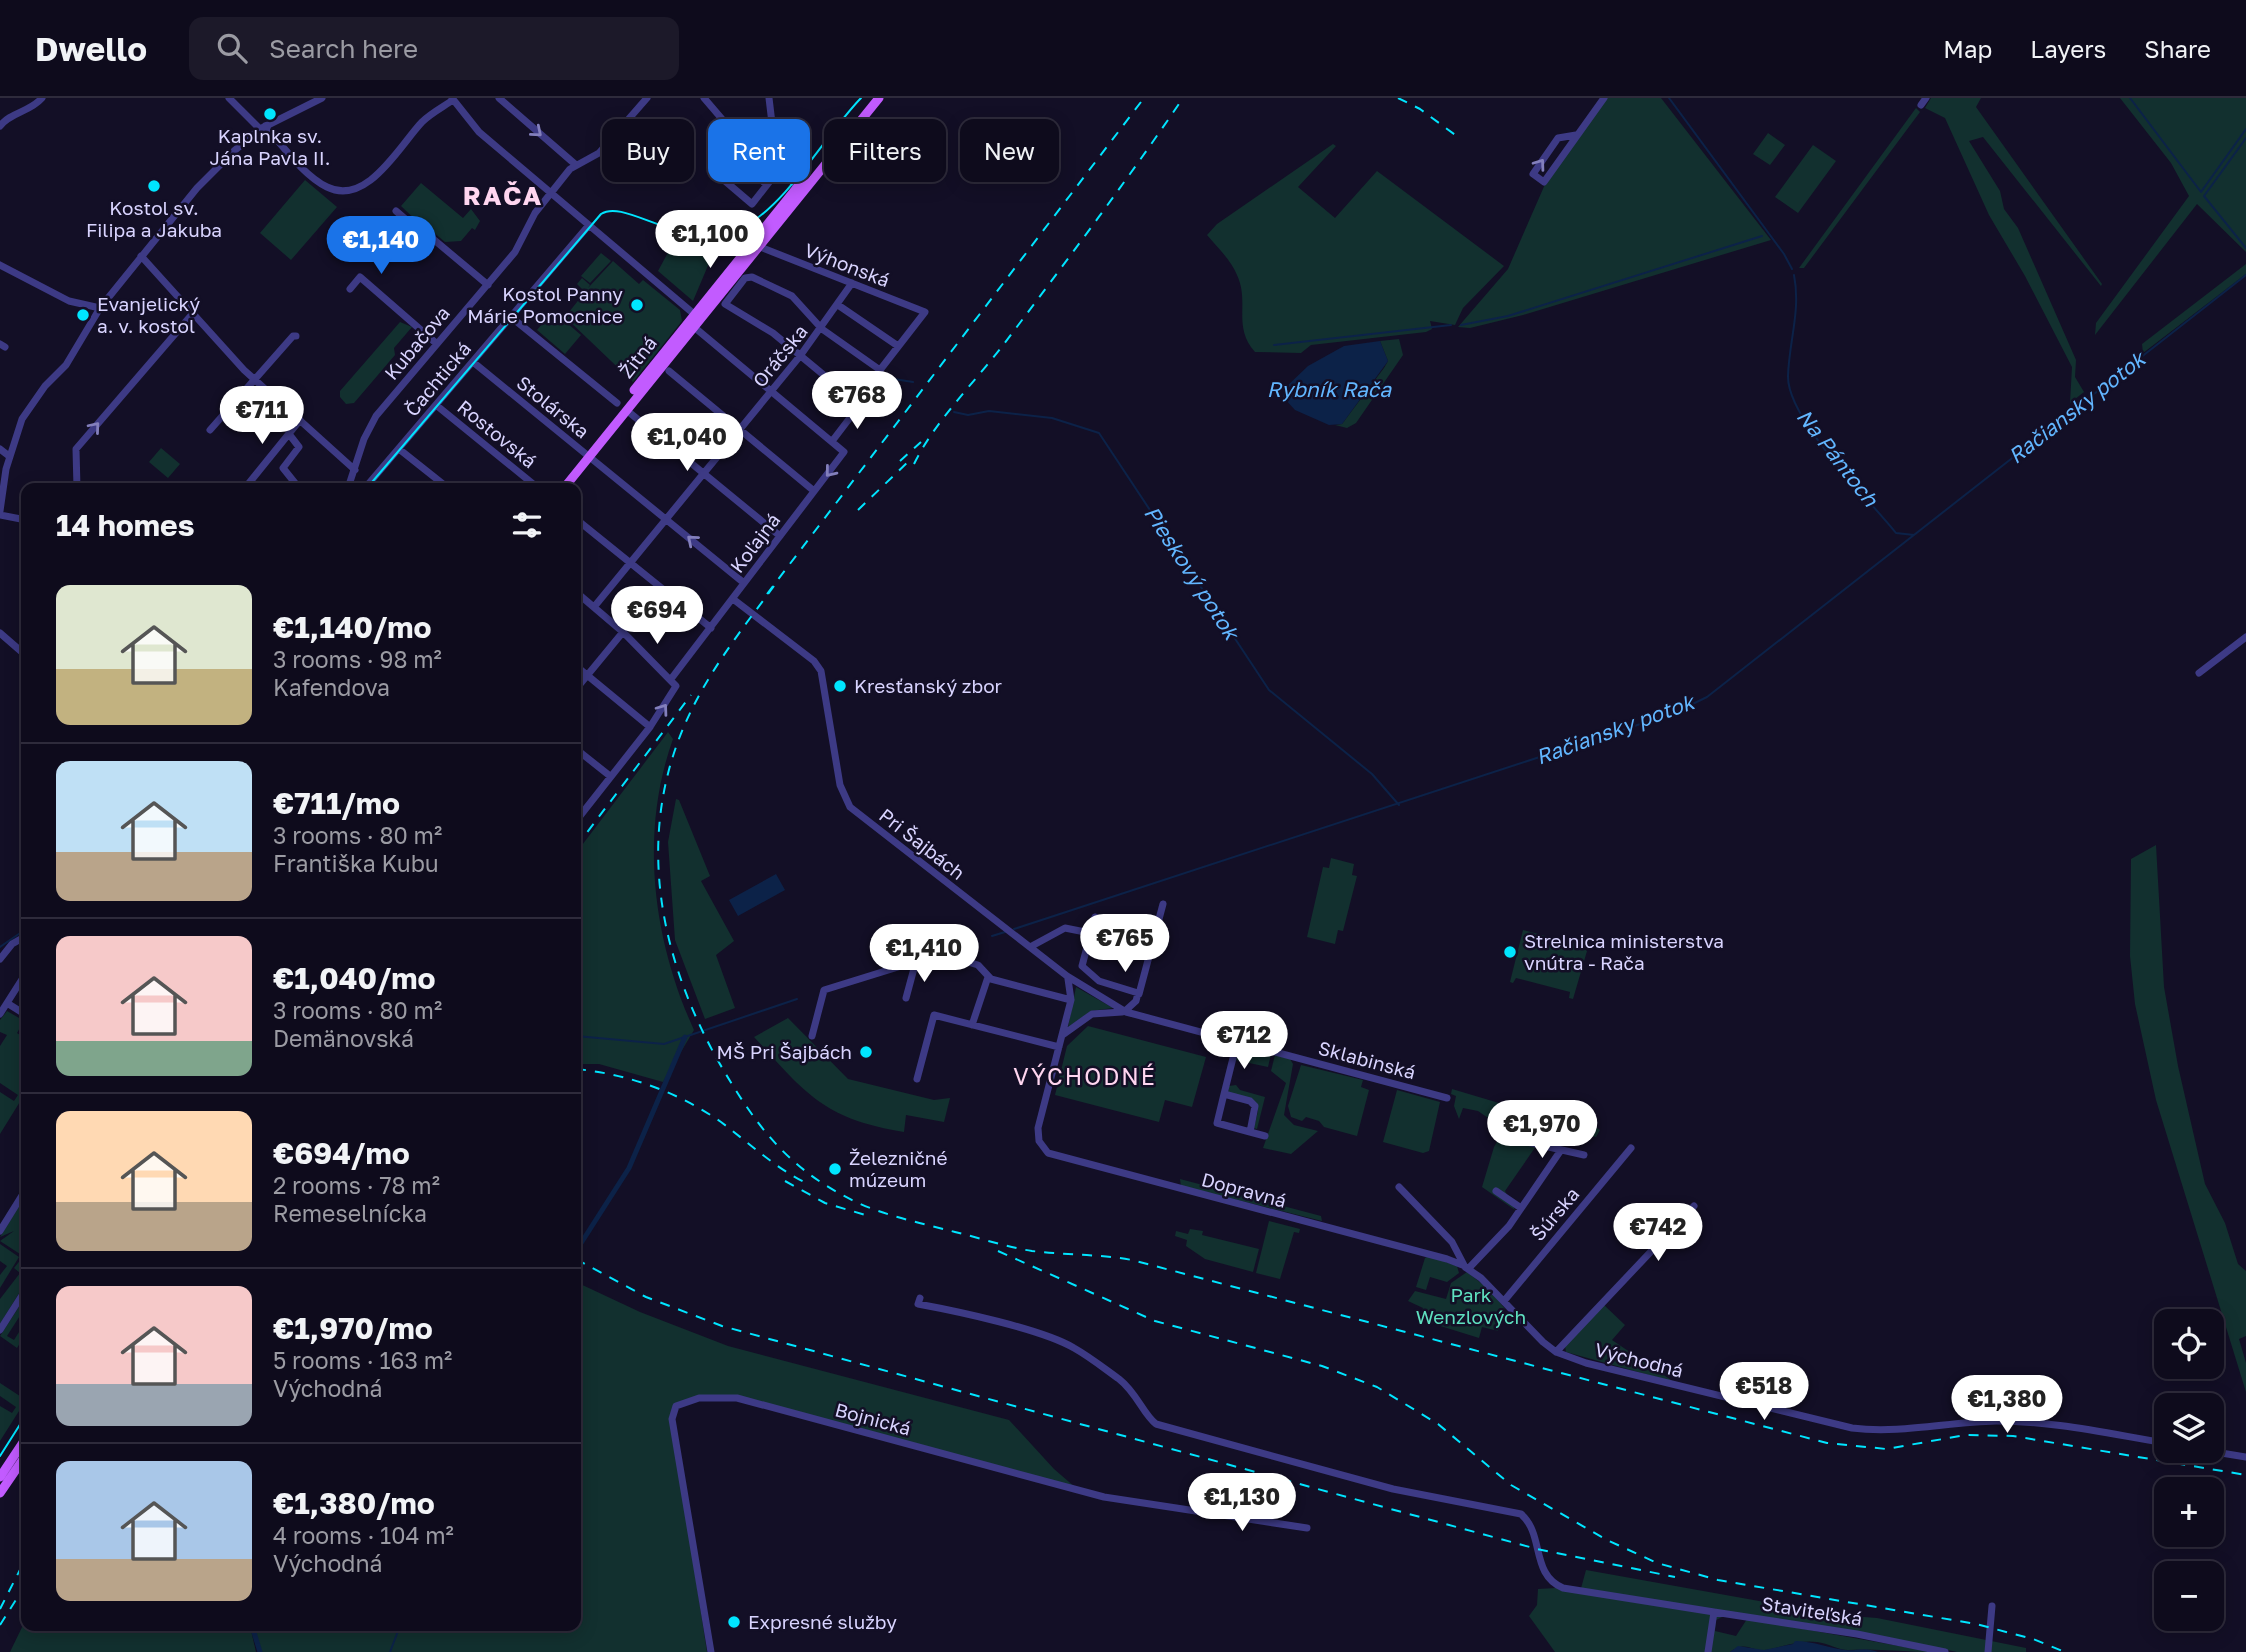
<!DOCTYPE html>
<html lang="en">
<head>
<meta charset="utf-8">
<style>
	body { margin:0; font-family:"Golos Text",sans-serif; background:#1c1929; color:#f1f3f6; height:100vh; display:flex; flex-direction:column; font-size:26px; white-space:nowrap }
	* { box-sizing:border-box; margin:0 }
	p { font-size:23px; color:#9b9ba3 }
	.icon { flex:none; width:38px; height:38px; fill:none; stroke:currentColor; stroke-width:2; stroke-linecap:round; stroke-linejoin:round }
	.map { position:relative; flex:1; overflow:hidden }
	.sheet { position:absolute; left:21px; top:385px; width:560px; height:1148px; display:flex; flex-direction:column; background:#0e0b1c; border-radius:14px; box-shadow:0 4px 18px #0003,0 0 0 2px #2e2b3b }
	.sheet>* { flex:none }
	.hud { position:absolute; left:602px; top:21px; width:665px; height:63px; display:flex; gap:14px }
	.controls { position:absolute; left:2154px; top:1211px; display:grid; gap:14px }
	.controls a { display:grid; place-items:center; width:70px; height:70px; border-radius:14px; background:#0e0b1c; box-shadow:0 4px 18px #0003,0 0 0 2px #2e2b3b; font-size:35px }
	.price { position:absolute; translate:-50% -60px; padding:0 16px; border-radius:24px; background:#fff; color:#222; font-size:23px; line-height:46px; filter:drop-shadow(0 2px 4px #0008) }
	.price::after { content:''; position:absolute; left:50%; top:42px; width:21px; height:16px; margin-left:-10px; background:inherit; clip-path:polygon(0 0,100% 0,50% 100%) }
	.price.active { background:#1a73e8; color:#fff }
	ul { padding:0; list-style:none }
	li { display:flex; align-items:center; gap:21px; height:175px; padding:0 35px }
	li+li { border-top:2px solid #2e2b3b }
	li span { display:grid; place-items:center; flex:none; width:196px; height:140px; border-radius:14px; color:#555 }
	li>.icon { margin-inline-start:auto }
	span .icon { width:84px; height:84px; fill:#fffc; stroke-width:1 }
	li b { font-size:30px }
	h2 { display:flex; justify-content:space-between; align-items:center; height:84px; padding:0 35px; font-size:30px }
	.pill { padding:0 24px; border-radius:14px; background:#0e0b1c; box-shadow:0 4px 18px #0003,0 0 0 2px #2e2b3b; font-size:24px; line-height:63px }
	.pill.active { background:#1a73e8; color:#fff }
	header { display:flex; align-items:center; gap:42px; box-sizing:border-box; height:98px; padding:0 35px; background:#0e0b1c; border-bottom:2px solid #2e2b3b }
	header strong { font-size:33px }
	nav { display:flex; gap:38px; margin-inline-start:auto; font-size:24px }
	.search { width:490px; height:63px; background:#1c1929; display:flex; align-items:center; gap:18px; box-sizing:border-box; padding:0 24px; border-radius:14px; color:#9b9ba3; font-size:26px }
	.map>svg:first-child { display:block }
</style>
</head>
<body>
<header>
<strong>Dwello</strong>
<div class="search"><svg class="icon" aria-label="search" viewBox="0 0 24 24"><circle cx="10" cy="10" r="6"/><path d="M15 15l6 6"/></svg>Search here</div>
<nav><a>Map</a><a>Layers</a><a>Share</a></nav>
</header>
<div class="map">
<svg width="2246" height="1554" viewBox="0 0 2246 1554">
	<rect width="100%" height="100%" fill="#130f26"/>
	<path fill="#12302f" d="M1607,0H1661L1771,142L1523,217L1470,230L1458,229L1508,171L1546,84Z
		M1931,0H1981L1976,9L2102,186L2101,188L1983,39L1969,43L2000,93L2004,111L2018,130L2076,262L2075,279L2084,294L2070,305L2072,269L2025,178L1989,117L1945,20L1925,10Z
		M2120,0H2246V154L2197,106L2095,237L2096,225L2189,98L2171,65Z
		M1916,10L1920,14L1804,170H1799Z
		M1768,35L1785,47L1770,67L1753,56Z
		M1333,46L1336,48L1298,89L1335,120L1377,73L1504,168L1463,210L1455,227L1430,223L1432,231L1426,234L1311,247L1301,255L1255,254C1232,228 1250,205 1237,177C1231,162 1217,149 1207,137L1217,126Z
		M1813,47L1836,63L1798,115L1775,99Z
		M305,82L337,109L291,162L260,135Z
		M421,85L463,120L471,111L480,123L475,132L472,130L461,143L445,144L426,128L424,130L401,108Z
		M678,136L711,139L718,144L693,203L658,173Z
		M601,155L611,163L590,185L581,178Z
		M613,163L639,186L643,182L680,212L682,223L633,284L565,219L585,194L577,186L582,180L590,187L588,190Z
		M2246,166V176L2143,255L2142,246Z
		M553,213L581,237L565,256L537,232Z
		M400,224L412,229L394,250L395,257L354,305L346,306L340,299V293Z
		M1399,241L1403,257L1356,325L1347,330L1335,327L1342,326L1384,270L1388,263L1380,243Z
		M161,350L180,366L168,380L149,364Z
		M668,634L673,641C639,736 653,842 694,932L663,984L599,966H576V755Z
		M676,701L679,702L710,778L701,783L734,843L716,857L735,910L705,921L675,842L668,744Z
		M2156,747L2164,889L2178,968L2205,1086L2225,1125L2238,1166L2246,1173V1238L2239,1241L2246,1265V1294L2156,1002L2135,906L2130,858L2131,761Z
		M1331,760L1354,766L1352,777L1357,778L1343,833L1338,832L1335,846L1307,839L1323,769L1329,770Z
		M1523,832L1577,846L1587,853L1573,901L1569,900L1570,894L1516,880L1513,885L1510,884Z
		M1076,889L1113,910L1091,913L1068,929Z
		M7,913L26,924V932L21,928L17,935L26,941V994L0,1036V994L14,1003L18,997L0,985V948L7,937L0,934V922Z
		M788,920L848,981L934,1002L950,1000L944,1024L906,1017L904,1034C824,1021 806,996 754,939Z
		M1088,928L1206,959L1192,1009L1165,1002L1159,1024L1055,997L1067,948Z
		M1242,950L1271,956L1268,969L1235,962Z
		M1275,957L1290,961L1293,966L1284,1017L1294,1027L1318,1033L1291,1056L1263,1050L1286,985L1271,973Z
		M1301,967L1363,982L1361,989L1369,992L1357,1038L1324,1029L1319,1023L1306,1019L1302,1023L1291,1019L1288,1008Z
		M1236,987L1240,992L1265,999L1257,1031L1254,1030L1258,1013L1256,1004L1228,994L1229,988Z
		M1452,991L1499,1005L1502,1012L1515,1017L1528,1010L1579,1023L1584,1021L1600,1032L1596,1039L1550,1028L1505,1093L1515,1112L1482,1089L1494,1049L1504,1031L1478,1013L1463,1010L1459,1021L1454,1008L1456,998L1451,996Z
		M1397,992L1440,1004L1429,1053L1423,1055L1383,1044Z
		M1180,1081L1321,1118L1322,1123L1181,1088Z
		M26,1097V1148L20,1156L0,1143L14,1133L0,1139Z
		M1269,1123L1300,1131L1299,1135L1294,1134L1280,1181L1256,1175Z
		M1190,1131L1203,1133L1202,1137L1259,1151L1253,1174L1205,1161L1186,1148L1187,1142L1175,1138L1176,1133L1188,1136Z
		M0,1146L19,1159L0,1190V1177L7,1168L0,1163Z
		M1429,1158L1457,1168L1459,1175L1447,1184L1430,1179L1426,1192L1416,1189L1425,1160Z
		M22,1160L26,1162V1184L0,1226V1201L20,1175L14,1170Z
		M1467,1174L1491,1193L1505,1211L1498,1233L1482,1229L1479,1240L1418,1221L1423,1210L1408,1203L1415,1193L1446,1201L1451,1185Z
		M576,1184L640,1214L728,1248L1009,1322L1054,1371L1083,1396L726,1297L680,1304L671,1320L707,1554H260L252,1528H576Z
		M26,1198V1214L23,1213L7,1238L14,1242L26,1223V1235L17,1250L0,1238Z
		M1604,1207L1625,1227L1612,1242L1674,1284L1566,1254L1565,1248Z
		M0,1285L26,1302L0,1343V1308L12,1315L16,1309L0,1298Z
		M1586,1472L1838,1517L1877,1520L2026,1550V1554H1957L1859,1534L1726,1517L1716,1522L1715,1533L1736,1538L1747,1521L1933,1554C1905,1554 1875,1550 1848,1552C1838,1552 1828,1545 1817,1544C1800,1541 1780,1550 1765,1552C1751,1554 1747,1542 1730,1554H1555L1529,1518L1537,1507L1538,1491L1556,1490L1580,1494Z
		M26,1521V1528H250L256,1554H10Z"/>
	<path fill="#0c2248" d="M1380,243L1388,263L1342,326L1329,327L1295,312L1283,299L1284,291L1308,268L1344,248Z
		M776,776L785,792L738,818L729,802Z
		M1795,1543C1813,1543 1828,1550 1845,1552C1858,1553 1865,1549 1878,1554H1730L1738,1548L1764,1552L1793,1546Z"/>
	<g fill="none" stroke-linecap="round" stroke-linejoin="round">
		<path stroke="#0c2248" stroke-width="2" d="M1669,0L1784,156L1792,171
			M2130,0L2201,94L2246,31
			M2246,40L2204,98L2246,150
			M1794,177C1801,213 1789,243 1788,278C1787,321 1868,400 1896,435L1914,437
			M1461,227L1508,218L1762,138
			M1274,247L1451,227
			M881,279L913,284
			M835,280L863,281L874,278
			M954,314L968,317L989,313L1052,320L1099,335L1269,592L1372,676L1399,707
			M1014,831L1674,615L1707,599L2246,177
			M992,838L1005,834
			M0,849L26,831
			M576,938L664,946L797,901
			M390,1554L400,1528"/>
		<path stroke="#0c2248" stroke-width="5" d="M576,1153L629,1070L685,939
			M252,1528L260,1554"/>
		<path stroke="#3d3a85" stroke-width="7" d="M229,0L260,31
			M452,0L479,34L694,216
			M499,0L576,67
			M704,0L722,21L727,52L767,87
			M1921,7L1926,0
			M0,28C11,14 30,14 42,0
			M265,28C283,48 303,77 327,89C367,109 400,47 422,24C431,15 443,9 453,2
			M1576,37L1558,40L1533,76L1544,84L1604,0
			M779,72L799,90
			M718,77L752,106L784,65V57L774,42L769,0
			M396,113L410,125H414L488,187
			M755,147L925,214L880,272L878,283L833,342
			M141,158L244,272L355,372
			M0,167L69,203L100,210
			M350,191L360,179L437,246
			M838,207L898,248
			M511,219L617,305
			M0,246L5,249
			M473,264L744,485
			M669,273L814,393
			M436,307L538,390
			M860,307L773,235L725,206L745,180L752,179L792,198L822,231L880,272
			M630,315L780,438
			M210,332L293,238H296
			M289,336L299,349L283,370L299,390
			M0,351L9,358
			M399,351L448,390
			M77,390L76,351L194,214
			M245,390L300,322
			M348,390L364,341L376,318L515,154L535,115L570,71L599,55L647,0
			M365,390L589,127
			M0,413L6,371L22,321L45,288L66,267L100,210L197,90L234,53L260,31L322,0
			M0,417L26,422
			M576,421L711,530
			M576,494L623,534L676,588L650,629L576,723
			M733,501L814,563L821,573L840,687L850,709L1067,878L1126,914L1447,1000
			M594,509L800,258L852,185
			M0,535L23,555
			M576,568L650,629
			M2199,575L2246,539
			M671,581L844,354L694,229
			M576,591L623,534
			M576,651L610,678
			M1095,819L1082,868L1099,883L1138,895L1136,903L1125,913
			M1088,843L1149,858
			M1030,849L1065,830L1090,835
			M0,861L12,846L26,838
			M1068,881L1071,902L1038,1030L1039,1043L1048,1055L1447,1161L1465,1168
			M1139,896L1163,806
			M906,900L916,863
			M7,905L26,917
			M0,916L26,875
			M972,927L988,879
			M1064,936L1092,916L1122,914
			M812,938L824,892L940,856L978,867L991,881L1071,902
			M917,981L934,917L1059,949
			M1224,996L1250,1003L1255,1008L1250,1034L1217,1025Z
			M1224,996L1237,944
			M1250,1034L1265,1038
			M1505,1039L1584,1057
			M1399,1089L1452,1144L1465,1169L1481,1180L1543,1244L1556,1254L1586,1265L1852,1330C1900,1336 1948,1324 1996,1323C2054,1323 2110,1336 2166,1345
			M1496,1093L1521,1110
			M0,1133L26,1091
			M1468,1171L1509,1128L1561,1052
			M920,1200L918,1206C956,1213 1042,1231 1074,1250C1090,1259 1105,1271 1119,1281C1137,1295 1143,1316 1156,1326L1393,1391L1521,1416C1545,1437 1530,1476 1563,1490L1714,1514
			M1504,1203L1631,1050
			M0,1232L26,1191
			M1556,1254L1694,1108
			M2209,1353L2246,1359
			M711,1554L672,1321L676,1308L699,1300H737L1104,1399L1307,1430
			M1708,1554L1714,1514L1857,1536L1945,1554
			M1988,1554L1992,1508"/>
		<path stroke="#c25bff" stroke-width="9" d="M634,292L803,82
			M564,390L879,0
			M0,1379L26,1340
			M0,1395L26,1357"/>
		<path stroke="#00e5ff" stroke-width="2" d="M367,390L601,116C627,99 686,159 745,128C788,105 826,36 861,0
			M0,1358L26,1317"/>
		<path stroke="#00e5ff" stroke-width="2" stroke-dasharray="10 9" stroke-linecap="butt" d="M1398,0L1420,11L1458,39
			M900,363L921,344
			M914,366C935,323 974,285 1004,246C1065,165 1126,84 1183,0
			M858,412L912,360
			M774,488C745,527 713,568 692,611C634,728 656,851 717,961C754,1025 786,1070 854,1103C885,1118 921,1125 955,1134C980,1140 1006,1149 1032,1153C1065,1157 1099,1156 1132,1162L1827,1345L1886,1351L1966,1337L2013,1338L2246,1377
			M767,496L1144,0
			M576,749L691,597
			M576,971C628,976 678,994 721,1024C749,1045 773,1068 804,1084
			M785,1083L825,1105L872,1119
			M998,1153L1155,1223L1322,1268L1377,1289L1438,1326L1511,1387L1607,1442L1657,1465L1718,1482L1976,1526L2033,1541L2065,1554
			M576,1161L646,1199L722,1228L1537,1451L1675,1479
			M0,1511L26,1460
			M0,1527L26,1486"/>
	</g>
	<defs><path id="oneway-chevron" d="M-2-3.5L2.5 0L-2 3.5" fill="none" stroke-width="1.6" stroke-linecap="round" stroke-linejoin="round" transform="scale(1.75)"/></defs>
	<g stroke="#837fbc">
		<use href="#oneway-chevron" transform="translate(537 34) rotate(40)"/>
		<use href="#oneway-chevron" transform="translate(1540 66) rotate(-54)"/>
		<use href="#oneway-chevron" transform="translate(95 329) rotate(-50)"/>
		<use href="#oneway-chevron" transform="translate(830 374) rotate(129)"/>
		<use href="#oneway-chevron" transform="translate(692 442) rotate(-140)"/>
		<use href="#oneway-chevron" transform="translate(663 611) rotate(-54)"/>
	</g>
	<g fill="#00e5ff" stroke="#130f26" stroke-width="2.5">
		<circle cx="270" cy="16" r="7"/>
		<circle cx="154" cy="88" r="7"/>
		<circle cx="637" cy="207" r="7"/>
		<circle cx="83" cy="217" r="7"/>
		<circle cx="840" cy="588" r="7"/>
		<circle cx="1510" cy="854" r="7"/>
		<circle cx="866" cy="954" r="7"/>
		<circle cx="835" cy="1071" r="7"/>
		<circle cx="734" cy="1524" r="7"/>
	</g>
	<g text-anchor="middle" stroke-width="5" stroke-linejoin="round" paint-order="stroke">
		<g font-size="19" fill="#d9d4ff" stroke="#130f26" text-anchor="start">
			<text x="270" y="45" text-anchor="middle">Kaplnka sv.<tspan x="270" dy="22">Jána Pavla II.</tspan></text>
			<text x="154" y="117" text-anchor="middle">Kostol sv.<tspan x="154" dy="22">Filipa a Jakuba</tspan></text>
			<text x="623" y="203" text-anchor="end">Kostol Panny<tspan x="623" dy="22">Márie Pomocnice</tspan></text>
			<text x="97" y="213">Evanjelický<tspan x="97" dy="22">a. v. kostol</tspan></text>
			<text x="854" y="595">Kresťanský zbor</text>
			<text x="1524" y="850">Strelnica ministerstva<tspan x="1524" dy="22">vnútra - Rača</tspan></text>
			<text x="852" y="961" text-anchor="end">MŠ Pri Šajbách</text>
			<text x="849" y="1067">Železničné<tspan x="849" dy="22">múzeum</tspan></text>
			<text x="748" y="1531">Expresné služby</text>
		</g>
		<g font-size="19" fill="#d9d4ff" stroke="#130f26">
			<text transform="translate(847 167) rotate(21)" y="7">Výhonská</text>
			<text transform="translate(417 245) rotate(-50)" y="7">Kubačova</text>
			<text transform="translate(780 258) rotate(-51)" y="7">Oráčska</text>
			<text transform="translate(638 259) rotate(-52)" y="7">Žitná</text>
			<text transform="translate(438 281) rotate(-50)" y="7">Čachtická</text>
			<text transform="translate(553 309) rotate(39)" y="7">Stolárska</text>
			<text transform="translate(497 336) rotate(39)" y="7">Rostovská</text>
			<text transform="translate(755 445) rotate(-53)" y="7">Koľajná</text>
			<text transform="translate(922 746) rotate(38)" y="7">Pri Šajbách</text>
			<text transform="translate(1367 962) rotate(15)" y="7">Sklabinská</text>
			<text transform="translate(1244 1092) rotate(15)" y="7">Dopravná</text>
			<text transform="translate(1555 1116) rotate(-50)" y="7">Šúrska</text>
			<text transform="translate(1639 1262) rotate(14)" y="7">Východná</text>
			<text transform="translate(873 1321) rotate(15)" y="7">Bojnická</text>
			<text transform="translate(1812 1513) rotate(9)" y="7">Staviteľská</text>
		</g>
		<g font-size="19" fill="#5fe0c0" stroke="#130f26">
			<text x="1471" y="1204">Park<tspan x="1471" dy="22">Wenzlových</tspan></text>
		</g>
		<g font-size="21" font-style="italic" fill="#62b6ff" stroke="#130f26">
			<text x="1329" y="299">Rybník Rača</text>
			<text transform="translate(2077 310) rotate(-38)" y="7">Račiansky potok</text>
			<text transform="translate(1837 360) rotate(52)" y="7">Na Pántoch</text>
			<text transform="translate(1191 475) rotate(57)" y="7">Pieskový potok</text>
			<text transform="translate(1615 632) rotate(-20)" y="7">Račiansky potok</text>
		</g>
		<g font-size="23" letter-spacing="2" fill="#ffd6f0" stroke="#130f26">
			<text x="1085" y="987">VÝCHODNÉ</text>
		</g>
		<g font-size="26" font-weight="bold" letter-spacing="2" fill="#ffd6f0" stroke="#130f26">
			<text x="503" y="107">RAČA</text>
		</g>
	</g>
</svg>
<div class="controls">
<a><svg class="icon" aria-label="locate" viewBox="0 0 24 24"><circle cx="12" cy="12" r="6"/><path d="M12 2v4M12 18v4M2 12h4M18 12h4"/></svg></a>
<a><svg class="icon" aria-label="layers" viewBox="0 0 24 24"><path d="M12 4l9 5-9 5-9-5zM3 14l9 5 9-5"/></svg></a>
<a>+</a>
<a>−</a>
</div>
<b class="price" style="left:710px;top:172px">€1,100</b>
<b class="price active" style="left:381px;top:178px">€1,140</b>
<b class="price" style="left:857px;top:333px">€768</b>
<b class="price" style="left:262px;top:348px">€711</b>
<b class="price" style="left:687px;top:375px">€1,040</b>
<b class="price" style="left:657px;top:548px">€694</b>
<b class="price" style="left:1125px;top:876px">€765</b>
<b class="price" style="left:924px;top:886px">€1,410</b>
<b class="price" style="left:1244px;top:973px">€712</b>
<b class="price" style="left:1542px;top:1062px">€1,970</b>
<b class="price" style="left:1658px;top:1165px">€742</b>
<b class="price" style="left:1764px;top:1324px">€518</b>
<b class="price" style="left:2007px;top:1337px">€1,380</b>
<b class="price" style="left:1242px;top:1435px">€1,130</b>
<div class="hud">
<a class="pill">Buy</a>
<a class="pill active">Rent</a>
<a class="pill">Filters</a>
<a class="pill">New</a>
</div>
<section class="sheet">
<h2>14 homes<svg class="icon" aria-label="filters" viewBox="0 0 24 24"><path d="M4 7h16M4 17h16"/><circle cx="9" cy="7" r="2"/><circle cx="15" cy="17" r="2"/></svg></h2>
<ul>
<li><span style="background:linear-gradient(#dfe7d0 60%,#c2b280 0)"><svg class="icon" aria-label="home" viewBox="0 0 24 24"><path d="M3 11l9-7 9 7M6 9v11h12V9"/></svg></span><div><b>€1,140/mo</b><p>3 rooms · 98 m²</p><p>Kafendova</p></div></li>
<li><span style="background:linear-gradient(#bfe0f5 65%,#b9a48a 0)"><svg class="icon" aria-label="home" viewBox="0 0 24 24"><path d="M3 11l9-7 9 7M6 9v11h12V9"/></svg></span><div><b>€711/mo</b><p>3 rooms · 80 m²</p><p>Františka Kubu</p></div></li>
<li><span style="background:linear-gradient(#f6c9c9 75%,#7fa58c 0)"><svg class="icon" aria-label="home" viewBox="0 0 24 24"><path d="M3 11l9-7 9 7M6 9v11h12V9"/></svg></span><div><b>€1,040/mo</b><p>3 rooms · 80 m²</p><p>Demänovská</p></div></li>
<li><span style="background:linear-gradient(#ffd9b3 65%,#b9a48a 0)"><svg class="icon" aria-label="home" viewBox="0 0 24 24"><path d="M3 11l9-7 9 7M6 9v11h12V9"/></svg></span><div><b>€694/mo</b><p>2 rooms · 78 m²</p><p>Remeselnícka</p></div></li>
<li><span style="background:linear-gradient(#f6c9c9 70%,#9aa5b1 0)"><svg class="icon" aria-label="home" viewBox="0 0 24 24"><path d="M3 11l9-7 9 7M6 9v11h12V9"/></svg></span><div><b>€1,970/mo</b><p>5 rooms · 163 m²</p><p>Východná</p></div></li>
<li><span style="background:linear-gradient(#a9c7e8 70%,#b9a48a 0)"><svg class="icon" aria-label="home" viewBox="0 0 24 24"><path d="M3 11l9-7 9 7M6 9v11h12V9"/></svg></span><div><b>€1,380/mo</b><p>4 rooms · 104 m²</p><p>Východná</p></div></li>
</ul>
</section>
</div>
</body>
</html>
